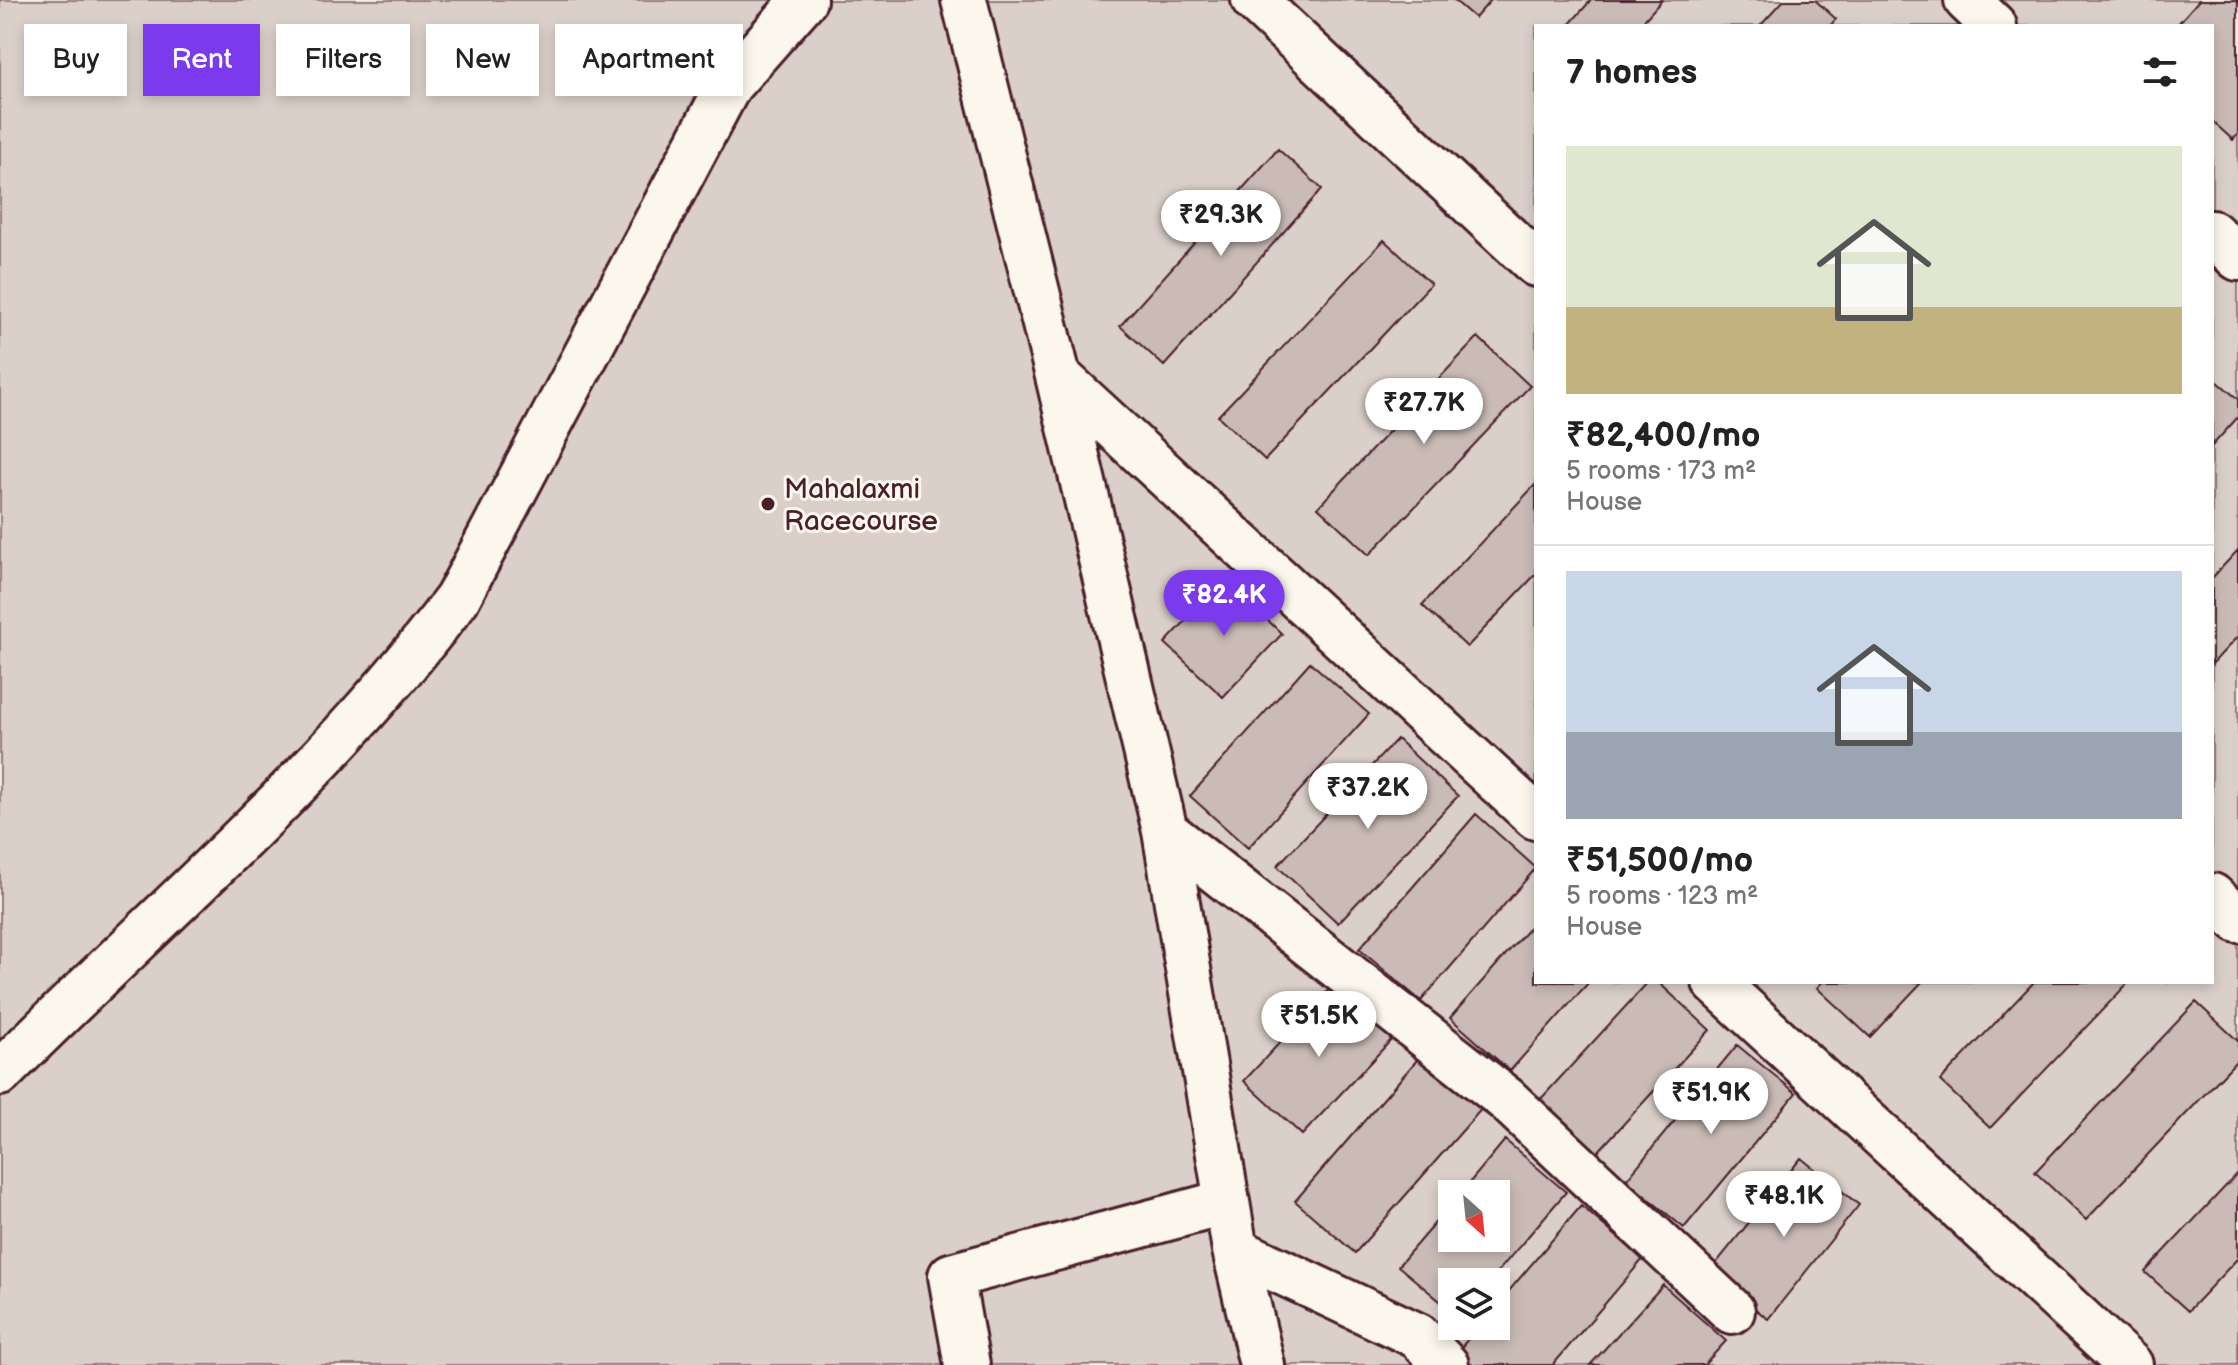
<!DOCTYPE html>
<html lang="en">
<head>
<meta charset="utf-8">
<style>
	body { margin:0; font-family:"Balsamiq Sans",sans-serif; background:#f6f6f6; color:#222; height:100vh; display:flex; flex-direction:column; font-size:30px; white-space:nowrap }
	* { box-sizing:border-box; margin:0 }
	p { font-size:26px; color:#767676 }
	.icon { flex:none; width:44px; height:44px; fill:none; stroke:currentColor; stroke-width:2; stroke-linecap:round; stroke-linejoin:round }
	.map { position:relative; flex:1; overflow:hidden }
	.side { position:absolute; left:1534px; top:24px; width:680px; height:960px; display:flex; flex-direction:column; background:#fff; border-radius:0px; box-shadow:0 4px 12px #0003 }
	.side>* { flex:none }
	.hud { position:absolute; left:24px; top:24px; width:760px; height:72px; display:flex; gap:16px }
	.needle { width:52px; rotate:153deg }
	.controls { position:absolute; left:1438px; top:1180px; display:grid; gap:16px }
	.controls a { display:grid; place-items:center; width:72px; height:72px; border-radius:0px; background:#fff; box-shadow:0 4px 12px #0003; font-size:40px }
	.price { position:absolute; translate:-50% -68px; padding:0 18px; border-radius:28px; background:#fff; color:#222; font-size:26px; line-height:52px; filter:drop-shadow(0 2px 4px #0008) }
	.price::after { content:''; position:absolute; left:50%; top:48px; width:24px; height:18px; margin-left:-12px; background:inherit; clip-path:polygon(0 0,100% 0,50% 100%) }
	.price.on { background:#7c3aed; color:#fff }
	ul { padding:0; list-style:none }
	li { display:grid; align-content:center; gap:16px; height:424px; padding:0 32px }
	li+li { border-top:2px solid #e0e0e0 }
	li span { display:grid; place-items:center; height:248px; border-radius:0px; color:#555 }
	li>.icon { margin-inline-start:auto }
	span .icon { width:144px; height:144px; fill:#fffc; stroke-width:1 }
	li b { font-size:34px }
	h2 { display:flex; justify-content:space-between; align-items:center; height:96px; padding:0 32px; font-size:34px }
	.chip { padding:0 28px; border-radius:0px; background:#fff; box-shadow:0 4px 12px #0003; font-size:28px; line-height:72px }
	.chip.on { background:#7c3aed; color:#fff }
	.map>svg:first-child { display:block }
</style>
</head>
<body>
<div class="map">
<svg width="2238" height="1365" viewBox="0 0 2238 1365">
	<rect width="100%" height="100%" fill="#f4eee4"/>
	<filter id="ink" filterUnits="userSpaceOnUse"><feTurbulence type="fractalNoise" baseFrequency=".0125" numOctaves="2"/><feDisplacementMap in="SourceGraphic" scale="16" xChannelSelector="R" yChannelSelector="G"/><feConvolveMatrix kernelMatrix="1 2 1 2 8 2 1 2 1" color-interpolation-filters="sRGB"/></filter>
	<g filter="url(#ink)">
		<path fill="#dbd0c9" stroke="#92787a" stroke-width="2" fill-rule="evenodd" d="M0,0H2238V1365H0ZM1536,26H2212V982H1536ZM1452,1194H1496V1238H1452ZM1452,1282H1496V1326H1452Z"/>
		<path fill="#cabbb6" stroke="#4a1f2b" stroke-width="2" d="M1454,0H1491L1475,18Z
			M1591,0H1662L1639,26H1568Z
			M1784,0H1815L1836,19L1830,26H1760Z
			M2199,0H2238V134L2233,140L2212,121V26H2176Z
			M1278,149L1322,189L1164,366L1120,326Z
			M1384,240L1431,284L1265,460L1218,416Z
			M1478,337L1530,386L1369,555L1318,507Z
			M2212,377L2238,399V417L2212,446Z
			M1536,484V574L1467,647L1422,605Z
			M2238,550V636L2212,664V578Z
			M1225,579L1282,634L1223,697L1165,643Z
			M1310,662L1369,714L1248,848L1190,796Z
			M1397,739L1458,796L1338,923L1277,866Z
			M1476,814L1536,868L1421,1001L1359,949Z
			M1536,920V982H1589L1510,1071L1450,1018Z
			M1336,982L1394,1037L1302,1135L1244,1081Z
			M1648,982H1658L1710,1030L1595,1155L1538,1102Z
			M1822,982H1922L1870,1037L1817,988Z
			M2034,982H2129L1990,1128L1940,1081Z
			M2196,1002L2238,1041V1059L2086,1220L2035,1172Z
			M1737,1045L1796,1093L1684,1228L1626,1180Z
			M1423,1053L1484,1106L1355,1253L1295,1201Z
			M1505,1140L1566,1192L1489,1282H1452V1311L1398,1266L1452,1203V1238H1496V1194H1460Z
			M1801,1158L1859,1205L1768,1319L1709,1272Z
			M2238,1173V1258L2188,1311L2145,1272Z
			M1581,1206L1643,1259L1553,1365H1473L1457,1352L1479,1326H1496V1306Z
			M1663,1285L1726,1341L1704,1365H1590Z"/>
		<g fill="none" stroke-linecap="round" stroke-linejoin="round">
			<defs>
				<path id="minor" d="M964,0L1058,376L1165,831L1235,1250L1262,1365
					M1254,0L1536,264
					M1967,0L1994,26
					M2212,233L2238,258
					M1058,376L1536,817
					M1165,831L1506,1099L1732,1311
					M2212,896L2238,920
					M1715,982L2130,1365
					M0,1073C155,918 325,775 457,599L729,85L804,0
					M1235,1250L1418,1336L1446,1365
					M967,1365L951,1276L1227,1202"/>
			</defs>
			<use href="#minor" stroke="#4a1f2b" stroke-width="50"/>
			<use href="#minor" stroke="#fbf7ec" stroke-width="44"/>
		</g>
	</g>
	<circle fill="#4a1f2b" stroke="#fbf7ec" stroke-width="3" cx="768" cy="504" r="8"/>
	<g text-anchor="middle" stroke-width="6" stroke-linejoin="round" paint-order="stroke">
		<g font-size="28" fill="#4a1f2b" stroke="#fbf7ec" text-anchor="start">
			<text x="784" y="498">Mahalaxmi<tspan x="784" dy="32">Racecourse</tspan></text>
		</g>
	</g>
</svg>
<div class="controls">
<a><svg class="needle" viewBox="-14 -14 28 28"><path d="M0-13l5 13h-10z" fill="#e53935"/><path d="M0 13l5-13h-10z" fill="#767676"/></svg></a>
<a><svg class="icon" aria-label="layers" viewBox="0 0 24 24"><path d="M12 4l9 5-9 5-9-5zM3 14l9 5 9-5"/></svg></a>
</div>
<b class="price" style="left:1221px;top:258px">₹29.3K</b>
<b class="price" style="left:1424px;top:446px">₹27.7K</b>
<b class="price on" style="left:1224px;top:638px">₹82.4K</b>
<b class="price" style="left:1368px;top:831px">₹37.2K</b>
<b class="price" style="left:1319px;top:1059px">₹51.5K</b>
<b class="price" style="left:1711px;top:1136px">₹51.9K</b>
<b class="price" style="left:1784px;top:1239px">₹48.1K</b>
<div class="hud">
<a class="chip">Buy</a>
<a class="chip on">Rent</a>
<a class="chip">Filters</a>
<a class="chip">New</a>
<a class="chip">Apartment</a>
</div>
<section class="side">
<h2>7 homes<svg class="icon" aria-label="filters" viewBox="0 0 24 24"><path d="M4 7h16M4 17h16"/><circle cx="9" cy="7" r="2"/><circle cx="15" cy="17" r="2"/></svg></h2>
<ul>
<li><span style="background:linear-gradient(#dfe7d0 65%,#c2b280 0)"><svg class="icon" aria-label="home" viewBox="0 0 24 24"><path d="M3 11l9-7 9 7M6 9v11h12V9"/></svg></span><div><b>₹82,400/mo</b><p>5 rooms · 173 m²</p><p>House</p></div></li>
<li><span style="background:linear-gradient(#c9d6e8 65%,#9aa5b1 0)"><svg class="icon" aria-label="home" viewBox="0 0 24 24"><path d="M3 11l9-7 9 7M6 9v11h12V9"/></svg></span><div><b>₹51,500/mo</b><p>5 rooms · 123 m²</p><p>House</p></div></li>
</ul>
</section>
</div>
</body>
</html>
